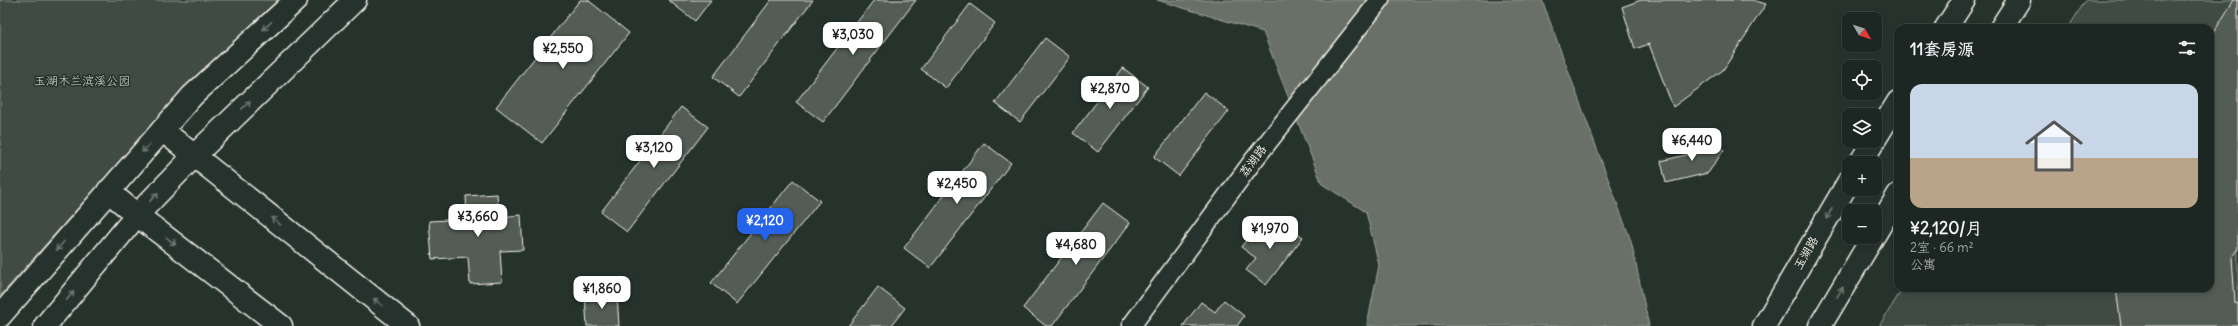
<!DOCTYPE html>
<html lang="zh">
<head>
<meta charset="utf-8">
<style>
	body { margin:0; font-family:Delius,"LXGW WenKai TC",sans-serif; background:#252e2a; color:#f1f3f6; height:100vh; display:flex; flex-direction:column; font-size:15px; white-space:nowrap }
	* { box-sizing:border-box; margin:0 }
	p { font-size:13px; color:#a0a5a5 }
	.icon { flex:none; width:22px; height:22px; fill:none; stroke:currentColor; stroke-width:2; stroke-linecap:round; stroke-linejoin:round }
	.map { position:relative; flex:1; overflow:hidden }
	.drawer { position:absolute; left:1894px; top:24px; width:320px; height:268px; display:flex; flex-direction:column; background:#1c2622; border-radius:12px; box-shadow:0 2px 6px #0003,0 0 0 1px #3a4340 }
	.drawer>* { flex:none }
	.needle { width:26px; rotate:129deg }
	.tools { position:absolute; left:1842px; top:12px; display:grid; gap:8px }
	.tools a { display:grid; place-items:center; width:40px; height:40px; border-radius:8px; background:#1c2622; box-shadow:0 2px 6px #0003,0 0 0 1px #3a4340; font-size:20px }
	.price { position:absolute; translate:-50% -34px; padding:0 9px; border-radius:8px; background:#fff; color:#222; font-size:13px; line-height:26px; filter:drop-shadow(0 1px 2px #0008) }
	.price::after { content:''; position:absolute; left:50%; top:24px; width:12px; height:9px; margin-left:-6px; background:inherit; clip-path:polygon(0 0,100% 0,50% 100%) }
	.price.selected { background:#2563eb; color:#fff }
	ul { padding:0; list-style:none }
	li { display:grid; align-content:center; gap:8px; height:212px; padding:0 16px }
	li+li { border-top:1px solid #3a4340 }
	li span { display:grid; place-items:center; height:124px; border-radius:12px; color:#555 }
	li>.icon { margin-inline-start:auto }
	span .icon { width:72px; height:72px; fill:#fffc; stroke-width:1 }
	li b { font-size:17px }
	h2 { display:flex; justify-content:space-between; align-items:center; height:48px; padding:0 16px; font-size:17px }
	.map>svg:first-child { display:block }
</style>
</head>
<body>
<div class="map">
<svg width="2238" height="326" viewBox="0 0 2238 326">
	<rect width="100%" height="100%" fill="#26332d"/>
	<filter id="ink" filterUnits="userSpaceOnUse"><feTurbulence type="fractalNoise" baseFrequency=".025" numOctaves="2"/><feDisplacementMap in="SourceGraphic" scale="8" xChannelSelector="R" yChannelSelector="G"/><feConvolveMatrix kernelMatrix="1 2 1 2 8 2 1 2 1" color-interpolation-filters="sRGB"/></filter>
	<g filter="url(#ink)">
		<path fill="#414b45" stroke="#9a9e96" d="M0,0H278L188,84L0,296Z
			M2086,0H2238V326H1879L1903,288H2210V28H2068Z"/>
		<path fill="#676f68" stroke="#9fa39b" d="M1157,0H1542L1631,241L1649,326H1367L1379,265L1366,212L1322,184L1263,32Z"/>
		<path fill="#525c55" stroke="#f4f1e8" d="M580,0H588L629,33L542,143L496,107Z
			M668,0H711L695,21Z
			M771,0H813L739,97L713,77Z
			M874,0H916L823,122L796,102Z
			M1641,0H1752L1766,4L1723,70L1673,107L1649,44L1635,49L1622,7Z
			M2234,0H2238V248L2232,257L2235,303L2238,304V326H2121L2116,288H2210V38Z
			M970,4L995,23L946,88L921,69Z
			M1045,38L1070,57L1020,122L995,103Z
			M1123,68L1148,87L1098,152L1073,133Z
			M1204,92L1229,111L1179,176L1154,157Z
			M681,107L708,127L627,232L601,212Z
			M1705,137L1724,150L1708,173L1666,183L1661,161L1694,153Z
			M984,143L1011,163L930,268L904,248Z
			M793,180L820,201L737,304L711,283Z
			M497,194L499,217L521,215L523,250L500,251L502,282L470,284L468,257L432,259L429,221L467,219L466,196Z
			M1103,203L1130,223L1052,326H1046L1023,308Z
			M1282,222L1303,237L1266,285L1246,270L1256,258L1241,247L1259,223L1273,234Z
			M878,287L905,308L891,326H848Z
			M617,294L619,326H587L585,296Z
			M1224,300L1244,316L1237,326H1183L1201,302L1215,312Z"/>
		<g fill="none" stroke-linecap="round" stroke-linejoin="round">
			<defs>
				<path id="minor" d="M1131,326L1253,161L1380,0"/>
				<path id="secondary" d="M1946,28L1964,0
					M2001,28L2019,0
					M162,130L408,326
					M1875,139L1898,102
					M1860,163L1874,141
					M108,191L137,215L281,326
					M1875,234L1898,195
					M0,316L192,96L296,0
					M45,326L137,215L195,155L355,0
					M1764,326L1849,181
					M1820,326L1873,237"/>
			</defs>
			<use href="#minor" stroke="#f4f1e8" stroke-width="21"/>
			<use href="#secondary" stroke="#f4f1e8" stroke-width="25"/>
			<use href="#minor" stroke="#26332d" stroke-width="18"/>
			<use href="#secondary" stroke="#26332d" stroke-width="22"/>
		</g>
		<defs><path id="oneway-shaft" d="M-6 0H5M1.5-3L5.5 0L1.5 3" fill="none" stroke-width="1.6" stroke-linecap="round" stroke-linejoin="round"/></defs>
		<g stroke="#6e766e">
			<use href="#oneway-shaft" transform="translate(267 26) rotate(137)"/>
			<use href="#oneway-shaft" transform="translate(246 105) rotate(-44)"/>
			<use href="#oneway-shaft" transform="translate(146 148) rotate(132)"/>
			<use href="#oneway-shaft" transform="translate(154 197) rotate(-46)"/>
			<use href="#oneway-shaft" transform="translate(1829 214) rotate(119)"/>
			<use href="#oneway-shaft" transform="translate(276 221) rotate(-141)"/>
			<use href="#oneway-shaft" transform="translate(171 241) rotate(37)"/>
			<use href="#oneway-shaft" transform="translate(60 246) rotate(131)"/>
			<use href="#oneway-shaft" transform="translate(1840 292) rotate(-59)"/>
			<use href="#oneway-shaft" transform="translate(70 296) rotate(-50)"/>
			<use href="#oneway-shaft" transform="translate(378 302) rotate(-141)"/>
		</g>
	</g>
	<g text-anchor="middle" stroke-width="3" stroke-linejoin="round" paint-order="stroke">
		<g font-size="12" fill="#bebfb7" stroke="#26332d">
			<text x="82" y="85">玉湖木兰滨溪公园</text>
		</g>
		<g font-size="12" fill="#f4f1e8" stroke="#26332d">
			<text transform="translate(1253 161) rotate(-53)" y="4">荔湖路</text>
			<text transform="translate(1806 253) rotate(-60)" y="4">玉湖路</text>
		</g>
	</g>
</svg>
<div class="tools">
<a><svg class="needle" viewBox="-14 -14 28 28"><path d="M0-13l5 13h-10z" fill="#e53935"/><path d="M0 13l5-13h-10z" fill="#a0a5a5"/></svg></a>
<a><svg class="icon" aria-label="locate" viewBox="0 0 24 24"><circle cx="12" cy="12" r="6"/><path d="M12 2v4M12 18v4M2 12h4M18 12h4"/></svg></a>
<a><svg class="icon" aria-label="layers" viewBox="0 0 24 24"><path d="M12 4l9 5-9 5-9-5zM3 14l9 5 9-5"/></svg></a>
<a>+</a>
<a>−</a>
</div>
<b class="price" style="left:853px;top:56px">¥3,030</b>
<b class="price" style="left:563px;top:70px">¥2,550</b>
<b class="price" style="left:1110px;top:110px">¥2,870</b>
<b class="price" style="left:1692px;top:162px">¥6,440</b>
<b class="price" style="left:654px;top:169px">¥3,120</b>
<b class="price" style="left:957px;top:205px">¥2,450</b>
<b class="price" style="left:478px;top:238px">¥3,660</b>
<b class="price selected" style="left:765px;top:242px">¥2,120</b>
<b class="price" style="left:1270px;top:250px">¥1,970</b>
<b class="price" style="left:1076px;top:266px">¥4,680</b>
<b class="price" style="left:602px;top:310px">¥1,860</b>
<section class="drawer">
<h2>11套房源<svg class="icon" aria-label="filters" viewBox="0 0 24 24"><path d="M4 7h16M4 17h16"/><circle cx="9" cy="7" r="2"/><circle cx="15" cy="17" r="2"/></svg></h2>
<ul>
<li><span style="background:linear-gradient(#c9d6e8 60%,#b9a48a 0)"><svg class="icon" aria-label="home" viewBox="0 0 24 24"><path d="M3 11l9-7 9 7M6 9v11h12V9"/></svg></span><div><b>¥2,120/月</b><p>2室 · 66 m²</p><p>公寓</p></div></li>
</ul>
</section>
</div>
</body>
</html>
